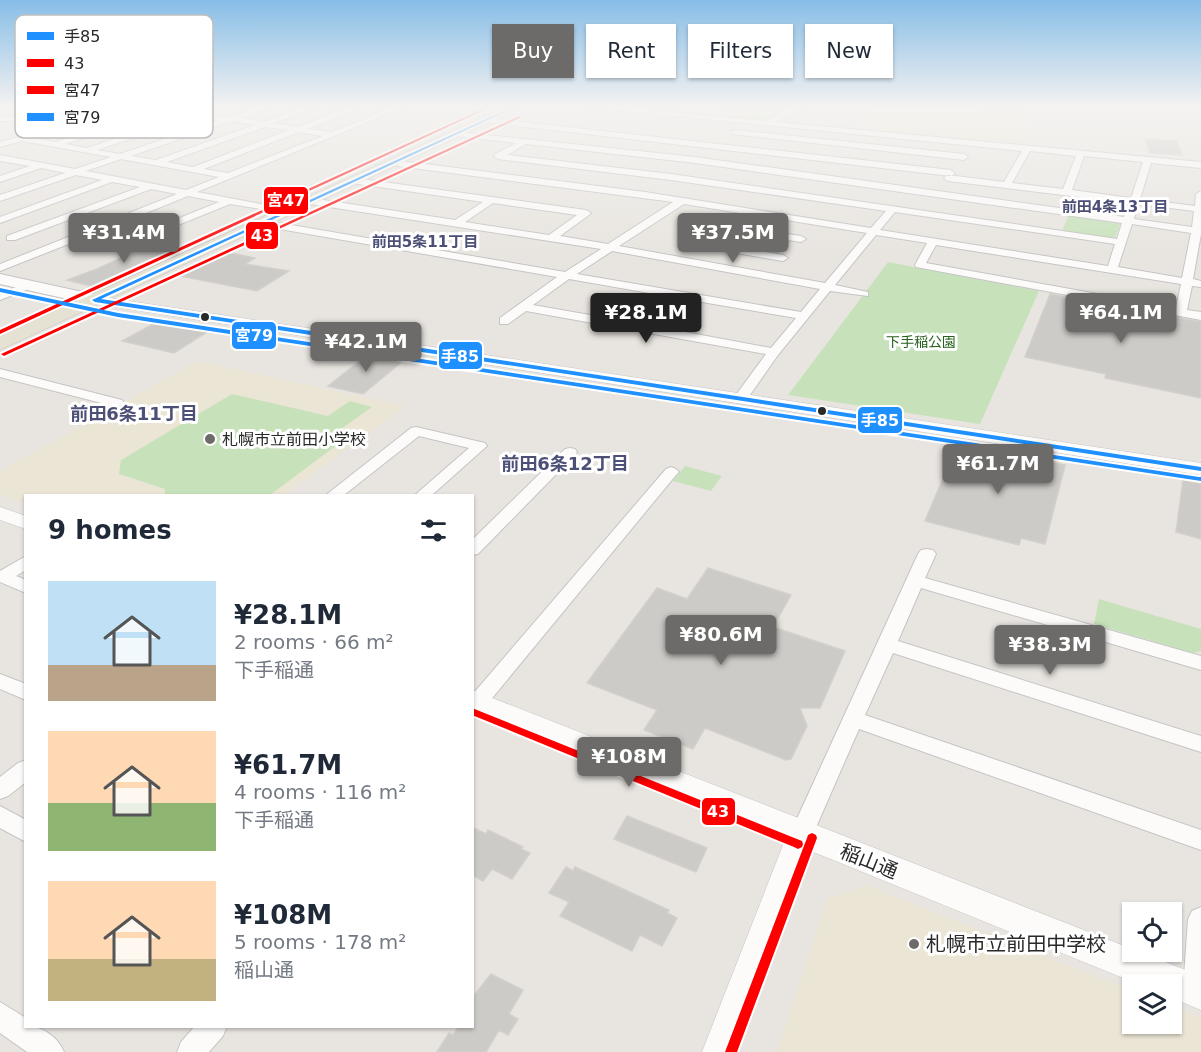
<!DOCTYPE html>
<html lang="en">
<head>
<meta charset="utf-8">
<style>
	body { margin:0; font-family:"DejaVu Sans","Noto Sans JP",sans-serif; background:#f2f2f3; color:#1f2937; height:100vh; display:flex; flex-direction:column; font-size:22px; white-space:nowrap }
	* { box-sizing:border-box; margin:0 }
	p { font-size:20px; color:#747a83 }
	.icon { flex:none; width:33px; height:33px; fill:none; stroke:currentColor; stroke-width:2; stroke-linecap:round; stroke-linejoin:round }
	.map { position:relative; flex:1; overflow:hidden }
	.side { position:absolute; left:24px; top:494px; width:450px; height:534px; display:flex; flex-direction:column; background:#fff; border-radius:0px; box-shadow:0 2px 4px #0004 }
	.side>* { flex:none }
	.banner { position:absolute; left:492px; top:24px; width:570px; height:54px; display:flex; gap:12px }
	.buttons { position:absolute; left:1122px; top:902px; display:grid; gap:12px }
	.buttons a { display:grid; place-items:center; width:60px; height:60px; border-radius:0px; background:#fff; box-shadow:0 2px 4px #0004; font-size:30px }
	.price { position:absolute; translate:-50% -51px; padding:0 14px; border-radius:6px; background:#6c6b69; color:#fff; font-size:20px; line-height:39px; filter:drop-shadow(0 2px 3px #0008) }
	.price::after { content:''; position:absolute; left:50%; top:36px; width:18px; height:14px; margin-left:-9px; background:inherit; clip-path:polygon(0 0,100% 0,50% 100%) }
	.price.active { background:#222; color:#fff }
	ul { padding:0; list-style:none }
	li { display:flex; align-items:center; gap:18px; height:150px; padding:0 24px }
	li span { display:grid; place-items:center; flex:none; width:168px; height:120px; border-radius:0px; color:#555 }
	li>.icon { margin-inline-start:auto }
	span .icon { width:72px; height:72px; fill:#fffc; stroke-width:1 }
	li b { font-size:26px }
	h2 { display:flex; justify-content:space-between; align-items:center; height:72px; padding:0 24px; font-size:26px }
	.chip { padding:0 21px; border-radius:0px; background:#fff; box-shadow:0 2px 4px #0004; font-size:21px; line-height:54px }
	.chip.active { background:#6c6b69; color:#fff }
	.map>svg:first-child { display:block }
</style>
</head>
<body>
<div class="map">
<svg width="1201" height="1052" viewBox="0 0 1201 1052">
	<rect width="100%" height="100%" fill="#e8e5e0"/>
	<path fill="#eae5d5" d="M877,107H1027L1029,146L870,132L873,124L859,121Z
		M198,361L405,406L284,495H26L25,504L0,494V471Z
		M866,885L1132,991V1023H1172V1006L1201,1018V1052H777L828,898Z"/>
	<path fill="#c7e2ba" d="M35,107H122L107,112L11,111Z
		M734,107H785L787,108L762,121L715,117Z
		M1069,214L1121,222L1115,238L1062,231Z
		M731,231L789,241L790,242L778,253L774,254L718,243Z
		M888,262L1039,291L980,424L788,395Z
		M232,394L328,416L350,401L372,407L341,429L353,433L270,495H165V489L119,474L121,460Z
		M685,466L722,476L711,491L673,481Z
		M1099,599L1201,629V651L1193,653L1094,624Z"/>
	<path fill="#d0e5b8" d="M938,107H1024L1025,115Z"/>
	<path fill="#cdcbc7" stroke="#d3d0cc" stroke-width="1.5" d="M1145,139L1177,141L1182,155L1150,153Z
		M153,243L179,248L155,260L151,258L91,286L67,280L97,269Z
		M225,252L255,258L245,264L289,271L257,291L180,276Z
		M1050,294L1201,322V398L1105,378L1106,374L1025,357Z
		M155,323L177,328L180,326L207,332L174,353L122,341Z
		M370,353L404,360L363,394L328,386Z
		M957,445L1021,455L1065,465L1045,544L1021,538L1019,545L925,521Z
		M1183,480L1201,484V539L1176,532Z
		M708,568L791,595L773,627L845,651L820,708H800L807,726L791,759L786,760L705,728L693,749L644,730L657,710L587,683L657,588L687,599Z
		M627,816L707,848L696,872L614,839Z
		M472,827L486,834L488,830L523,847L521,849L530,853L512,879L492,869L483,881L472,875Z
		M566,867L573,871L575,867L669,910L667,913L677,918L662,946L640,935L632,951L560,916L569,902L549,893Z
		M491,974L523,990L509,1014L518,1019L508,1035L499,1030L486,1052H437L449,1033L453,1035L459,1026H472V998Z"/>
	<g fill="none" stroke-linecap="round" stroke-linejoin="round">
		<defs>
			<path id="minor" d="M258,107H269L241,118L264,122L304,107H315L274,123L298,127L350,107H360L308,129L332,132L395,107H405L197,192L288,209L293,212L291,214L230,204L141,240L99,232L0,271V264L177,194L151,189L15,240H7V236L140,187L112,182L0,223V217L102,180L76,175L0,201V195L65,173L41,168L0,182V176L30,166L0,161V155L75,169L111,157L22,141L0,147V142L74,122V126L32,138L55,142L120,121H0V117H230ZM124,121H168L87,148L65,144L125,125ZM172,121H217L120,154L97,150L173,125ZM232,121L255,125L156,160L131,156ZM265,127L289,130L193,167L167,162ZM299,132L323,136L228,173L204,169ZM121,159L219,177L186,190L86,171ZM188,196L219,202L140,234L109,228Z
				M587,107H616L766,121L792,107H801L776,122L1201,162V168L1151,163L1140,199L1195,206L1196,194L1201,191V234L1193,279L1201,281V287L1192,286L1187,310L1201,312V320L916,267L915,265L927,243L876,235L835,285L868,292V296L830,291L778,355L745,402L740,403L733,399L766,354L526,311L508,324H500V318L557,277L262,226L257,223L262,220L565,272L601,249L310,204L305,201L310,198L455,220L483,202L351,183L350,181L354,178L586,210L591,213L589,215L560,236L608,244L673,202L390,165V161L393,160L645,192L871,228L886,211L671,180L498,159L494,156L495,154L516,143L455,136V132H458L695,157L1124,217L1129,203L948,181L944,178L948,175L1004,182L1022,151ZM526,144L695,163L1122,223L1117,239L671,174L507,155ZM1030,151L1076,156L1063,189L1012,183ZM1084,156L1143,162L1131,198L1072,190ZM493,203L577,215L549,235L465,222ZM684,204L867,233L825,283L619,246ZM1138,204L1194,211L1192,227L1134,219ZM895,212L1115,244L1108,266L880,230ZM1132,224L1191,233L1182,278L1118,267ZM936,245L1181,284L1176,308L926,263ZM612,251L820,289L801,312L577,274ZM569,279L672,297L641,324L533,305ZM684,299L796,318L771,348L653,326Z
				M486,118L951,170L955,173L951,176L483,122V118Z
				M735,130L964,154L968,157L964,160L732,134L731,132Z
				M708,222L801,236L806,239L801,242L705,227V223Z
				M687,239L783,255L788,258L783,261L683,244L682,242Z
				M27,283L33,286L31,288L0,300V293Z
				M0,369L122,400L124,403L117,407L0,377Z
				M416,427L485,443L487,446L432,495H415L469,448L419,436L344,495H326L411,428Z
				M570,448L575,449L577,452L575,455L478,554L472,555V540L565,449Z
				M671,467L676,469L679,472L676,475L479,714L472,717V695L666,469Z
				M927,549L933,550L936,554L925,578L1201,656V670L921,588L898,641L1201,736V752L893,653L865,715L1201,830V850L859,729L810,841L802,844L794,841L790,834L918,554L921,550Z
				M26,556V570L16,576L26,580V593L0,582V571Z
				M0,674L26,684V700L0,689Z
				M26,760V782L8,796L0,799V777L18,763Z
				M0,806L26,820V842L0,828Z
				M1201,907V1002L1196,1004L1187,1000L1183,991L1188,919L1192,911Z
				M0,1002L26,1018V1026C42,1026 58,1037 64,1052H27L0,1033Z
				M195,1026H227L223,1036L209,1052H177L181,1042Z"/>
			<path id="tertiary" d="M95,296L1201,463V475L90,303L88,300L90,297Z
				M0,507L26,516V529L0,520Z
				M472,690L1201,976V1010L1172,998V984H1138L811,851L738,1052H702L785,840L472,710Z"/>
			<path id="secondary" d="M0,274L101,296L103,300L95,305L0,284Z"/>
			<path id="primary" d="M506,107H522L0,350V336Z"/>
		</defs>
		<use href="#minor" stroke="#c5c4c5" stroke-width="2"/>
		<use href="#tertiary" stroke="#c5c4c5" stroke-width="1"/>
		<use href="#secondary" stroke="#c5c4c5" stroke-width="2"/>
		<use href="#primary" stroke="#c4c3c1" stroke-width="1"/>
		<use href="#minor" fill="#fcfbfa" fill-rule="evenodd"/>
		<use href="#tertiary" fill="#fcfbfa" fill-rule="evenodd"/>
		<use href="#secondary" fill="#fcfbfa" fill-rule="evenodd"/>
		<use href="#primary" fill="#e5e2d4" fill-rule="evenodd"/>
		<defs>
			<path id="bus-1" d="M512,107H516L101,299L1201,467V471L95,302L92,300Z"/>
			<path id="bus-2" d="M519,116L522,117L6,355L4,356L1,354Z
				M472,708L802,841L803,844L802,847L798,849L794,847L472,715Z
				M812,833L816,835L817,838L737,1052H725L807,838L808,835Z"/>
			<path id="bus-3" d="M487,107H491L0,334V330Z"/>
			<path id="bus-4" d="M0,288L118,313L1199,477H1201V481L118,317L0,292Z"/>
		</defs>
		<use href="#bus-1" stroke="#fff" stroke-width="4"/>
		<use href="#bus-2" stroke="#fff" stroke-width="4"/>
		<use href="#bus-3" stroke="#fff" stroke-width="4"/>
		<use href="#bus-4" stroke="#fff" stroke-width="4"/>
		<use href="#bus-1" fill="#1e90ff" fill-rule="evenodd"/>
		<use href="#bus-2" fill="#f00" fill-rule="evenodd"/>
		<use href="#bus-3" fill="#f00" fill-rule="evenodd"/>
		<use href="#bus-4" fill="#1e90ff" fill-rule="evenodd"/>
	</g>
	<linearGradient id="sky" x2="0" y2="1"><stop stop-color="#87bde7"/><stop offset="0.42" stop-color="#f5f3f1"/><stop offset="1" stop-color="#f5f3f1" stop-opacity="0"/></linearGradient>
	<rect width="1201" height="255" fill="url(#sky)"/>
	<g fill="#292929" stroke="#fff" stroke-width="2">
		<circle cx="205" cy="317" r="5"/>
		<circle cx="822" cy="411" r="5"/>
	</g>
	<g fill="#6c6b69" stroke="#fff" stroke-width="2">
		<circle cx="210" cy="439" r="6"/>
		<circle cx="914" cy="944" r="6"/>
	</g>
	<g text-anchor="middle" stroke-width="6" stroke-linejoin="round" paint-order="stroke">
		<g font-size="14" fill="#25621e" stroke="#fff">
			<text x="921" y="347">下手稲公園</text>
		</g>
		<g font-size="15" font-weight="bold" fill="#4c5077" stroke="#fff">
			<text x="1115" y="212">前田4条13丁目</text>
			<text x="425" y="247">前田5条11丁目</text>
		</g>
		<g font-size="16" fill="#292929" stroke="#fff" text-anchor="start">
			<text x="222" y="445">札幌市立前田小学校</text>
		</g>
		<g font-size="18" font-weight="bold" fill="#4c5077" stroke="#fff">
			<text x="134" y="420">前田6条11丁目</text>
			<text x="565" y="470">前田6条12丁目</text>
		</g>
		<g font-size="20" fill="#292929" stroke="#fff">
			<text transform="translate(869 861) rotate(22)" y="7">稲山通</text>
		</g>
		<g font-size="20" fill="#292929" stroke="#fff" text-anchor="start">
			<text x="926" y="951">札幌市立前田中学校</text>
		</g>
	</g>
	<rect x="15" y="15" width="198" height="123" rx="9" fill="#fff" stroke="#bfbfbf" stroke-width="1.5"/>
	<rect x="27" y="32" width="27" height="8" fill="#1e90ff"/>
	<rect x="27" y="59" width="27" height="8" fill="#f00"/>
	<rect x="27" y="86" width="27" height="8" fill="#f00"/>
	<rect x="27" y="113" width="27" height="8" fill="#1e90ff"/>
	<g font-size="16" fill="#292929">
		<text x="64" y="42">手85</text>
		<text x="64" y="69">43</text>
		<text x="64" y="96">宮47</text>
		<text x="64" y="123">宮79</text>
	</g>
	<g stroke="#fff" stroke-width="2">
		<rect x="263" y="186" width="46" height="29" rx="6" fill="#f00"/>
		<rect x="245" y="221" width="34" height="29" rx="6" fill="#f00"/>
		<rect x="231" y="321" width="46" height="29" rx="6" fill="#1e90ff"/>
		<rect x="438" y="341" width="45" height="29" rx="6" fill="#1e90ff"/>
		<rect x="857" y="406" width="46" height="28" rx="6" fill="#1e90ff"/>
		<rect x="701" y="797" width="35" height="29" rx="6" fill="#f00"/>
	</g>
	<g font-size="16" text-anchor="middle" font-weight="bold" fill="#fff">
		<text x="286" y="206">宮47</text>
		<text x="262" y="241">43</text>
		<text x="254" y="341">宮79</text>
		<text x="460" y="362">手85</text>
		<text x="880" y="426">手85</text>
		<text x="718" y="817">43</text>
	</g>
</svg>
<div class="buttons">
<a><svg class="icon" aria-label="locate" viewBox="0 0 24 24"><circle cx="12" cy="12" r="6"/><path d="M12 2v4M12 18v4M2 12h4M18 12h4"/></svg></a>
<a><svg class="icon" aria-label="layers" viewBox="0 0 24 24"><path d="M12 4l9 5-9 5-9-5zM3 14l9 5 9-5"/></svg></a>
</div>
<b class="price" style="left:124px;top:264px">¥31.4M</b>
<b class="price" style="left:733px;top:264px">¥37.5M</b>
<b class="price active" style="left:646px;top:344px">¥28.1M</b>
<b class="price" style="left:1121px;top:344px">¥64.1M</b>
<b class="price" style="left:366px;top:373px">¥42.1M</b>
<b class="price" style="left:998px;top:495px">¥61.7M</b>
<b class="price" style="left:721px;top:666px">¥80.6M</b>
<b class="price" style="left:1050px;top:676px">¥38.3M</b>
<b class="price" style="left:629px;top:788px">¥108M</b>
<div class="banner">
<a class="chip active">Buy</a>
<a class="chip">Rent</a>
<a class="chip">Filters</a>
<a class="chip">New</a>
</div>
<section class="side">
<h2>9 homes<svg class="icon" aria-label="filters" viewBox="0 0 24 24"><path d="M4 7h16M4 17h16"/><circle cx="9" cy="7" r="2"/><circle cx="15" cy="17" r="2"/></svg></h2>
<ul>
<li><span style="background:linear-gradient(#bfe0f5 70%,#b9a48a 0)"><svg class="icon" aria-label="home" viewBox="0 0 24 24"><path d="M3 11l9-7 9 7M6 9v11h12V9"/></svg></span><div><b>¥28.1M</b><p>2 rooms · 66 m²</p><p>下手稲通</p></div></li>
<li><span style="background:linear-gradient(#ffd9b3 60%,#8fb573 0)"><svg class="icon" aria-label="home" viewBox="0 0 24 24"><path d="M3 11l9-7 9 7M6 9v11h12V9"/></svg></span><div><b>¥61.7M</b><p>4 rooms · 116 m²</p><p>下手稲通</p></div></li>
<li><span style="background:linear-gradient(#ffd9b3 65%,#c2b280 0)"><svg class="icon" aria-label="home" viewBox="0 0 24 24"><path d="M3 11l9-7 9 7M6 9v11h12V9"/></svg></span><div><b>¥108M</b><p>5 rooms · 178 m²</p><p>稲山通</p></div></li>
</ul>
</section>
</div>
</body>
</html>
